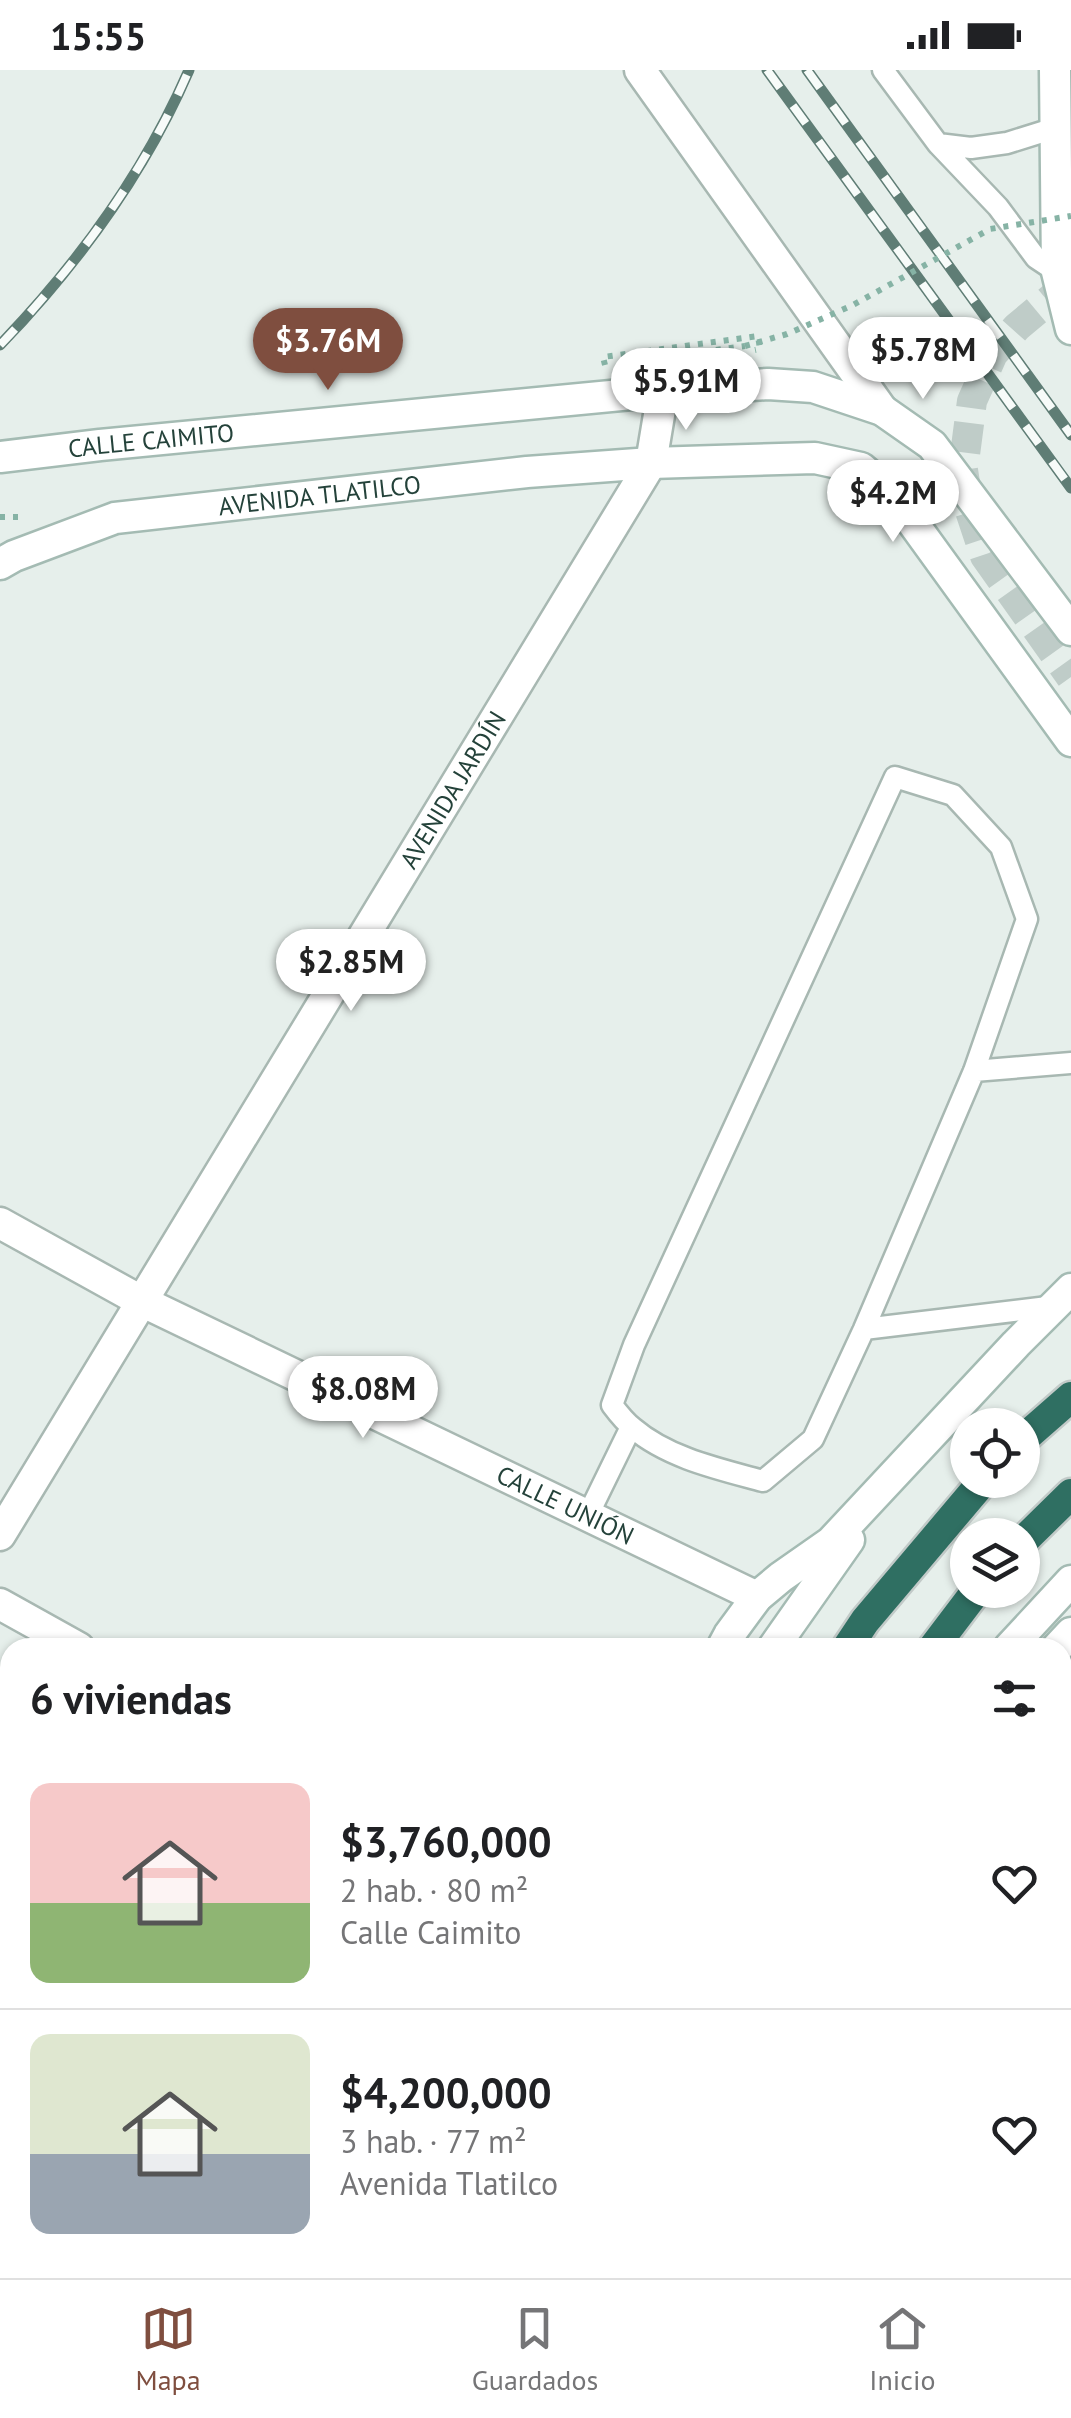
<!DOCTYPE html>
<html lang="es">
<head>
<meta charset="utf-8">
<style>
	body { margin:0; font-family:"PT Sans",sans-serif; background:#f6f6f6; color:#202124; height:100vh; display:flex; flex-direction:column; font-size:38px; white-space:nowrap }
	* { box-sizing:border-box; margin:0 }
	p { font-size:32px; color:#757577 }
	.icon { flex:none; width:55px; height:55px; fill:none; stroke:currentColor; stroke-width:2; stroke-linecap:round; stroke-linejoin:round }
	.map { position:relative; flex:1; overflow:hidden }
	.details { position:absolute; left:0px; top:1568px; width:1072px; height:642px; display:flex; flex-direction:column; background:#fff; border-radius:30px 30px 0 0; box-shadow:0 2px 8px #0004 }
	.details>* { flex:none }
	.fabs { position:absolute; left:950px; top:1338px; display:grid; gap:20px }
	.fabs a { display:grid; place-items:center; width:90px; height:90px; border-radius:50%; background:#fff; box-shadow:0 2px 8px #0004; font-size:50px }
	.price { position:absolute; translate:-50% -85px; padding:0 22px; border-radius:35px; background:#fff; color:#222; font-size:32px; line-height:65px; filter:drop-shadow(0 2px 5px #0008) }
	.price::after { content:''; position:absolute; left:50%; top:60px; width:30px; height:22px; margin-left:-15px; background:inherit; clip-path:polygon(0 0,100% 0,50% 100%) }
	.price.on { background:#7f4e3f; color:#fff }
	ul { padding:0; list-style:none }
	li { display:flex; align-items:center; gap:30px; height:250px; padding:0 30px }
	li+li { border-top:2px solid #e0e0e0 }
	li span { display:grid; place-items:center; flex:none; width:280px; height:200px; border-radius:20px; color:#555 }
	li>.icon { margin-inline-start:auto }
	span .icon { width:120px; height:120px; fill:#fffc; stroke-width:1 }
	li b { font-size:42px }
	h2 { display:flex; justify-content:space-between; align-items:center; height:120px; padding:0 30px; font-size:42px }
	.status { display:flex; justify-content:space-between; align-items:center; height:70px; padding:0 50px; background:#fff; direction:ltr }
	.status svg { height:28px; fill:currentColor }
	.tab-bar { display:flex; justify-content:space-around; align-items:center; height:140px; border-top:2px solid #e0e0e0; background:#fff; font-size:28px; color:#757577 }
	.tab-bar a { display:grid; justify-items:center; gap:5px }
	.tab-bar .on { color:#7f4e3f }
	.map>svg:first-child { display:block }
</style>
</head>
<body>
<div class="status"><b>15:55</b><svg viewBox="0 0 49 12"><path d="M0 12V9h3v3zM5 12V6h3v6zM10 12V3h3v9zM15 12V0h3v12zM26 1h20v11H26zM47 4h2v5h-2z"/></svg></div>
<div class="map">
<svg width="1071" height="2208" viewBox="0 0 1071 2208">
	<rect width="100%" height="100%" fill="#e6efeb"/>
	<path fill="#bfe0c8" d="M703,2200H1049L1065,2208H699Z"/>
	<path fill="#bbcac4" d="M1062,1868L1071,1873V1991L1062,1986Z
		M1062,1992L1071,1997V2208H1065L1049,2200H1062Z"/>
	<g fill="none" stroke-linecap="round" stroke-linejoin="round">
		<path stroke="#bfccc8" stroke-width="30" stroke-dasharray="30 15" stroke-linecap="butt" d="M1071,212L1017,257L993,284L972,331L963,400L969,438L985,486L1071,607"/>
		<defs>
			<path id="lane" d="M883,0L938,74L971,78L1007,73L1055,58
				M938,74L998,137L1036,188L1057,202
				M895,707L953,725L1001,777L1027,849L974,1001L864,1259L813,1369L763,1411C719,1399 668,1388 633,1358C625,1352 618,1343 612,1335L634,1275Z
				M974,1001L1071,993
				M864,1259L1056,1236
				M588,1445L631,1357"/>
			<g id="street">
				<path d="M640,0L882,340"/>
				<path id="s1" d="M0,1153L141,1231L757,1527"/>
				<path id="s2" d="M0,1465L651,393L663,321"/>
				<path d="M0,1534L79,1578"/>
				<path d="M0,1838L10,1844"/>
				<path d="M0,2120L10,2126"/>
				<path d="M132,2200L145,2208"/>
			</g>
			<g id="secondary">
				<path d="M1055,0L1057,202L1071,259"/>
				<path id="s3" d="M0,387L100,375L663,321L768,314L813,317L882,340L932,375L1071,560"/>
				<path id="s4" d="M0,494L14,486L115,448L527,402L651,393L815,388L861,398L892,424L1071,671"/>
				<path d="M722,1578L729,1565L757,1527L781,1507L831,1472L1016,1274L1071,1219"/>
				<path d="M773,1578L849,1470"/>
				<path d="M1009,1578L1071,1511"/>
				<path d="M1057,1578L1071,1563"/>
				<path d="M417,2208L422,2200"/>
				<path d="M647,2208L651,2200"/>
			</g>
			<path id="highway" d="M1022,1370L1071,1327
				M1022,1472L1071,1424
				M847,1578L865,1551L984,1410
				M933,1578L977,1520
				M498,2208L502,2200
				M574,2208L578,2200"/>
		</defs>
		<use href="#lane" stroke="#a8b8b2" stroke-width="25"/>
		<use href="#street" stroke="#a8b8b2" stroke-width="35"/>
		<use href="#secondary" stroke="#a4bbb3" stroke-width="35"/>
		<use href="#highway" stroke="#c2cac8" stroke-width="35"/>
		<path stroke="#86b3a5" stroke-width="6" stroke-dasharray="5 8" stroke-linecap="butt" d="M716,280L745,276
			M605,295L603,287L758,266L760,279L755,280
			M0,447H18"/>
		<use href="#lane" stroke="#fff" stroke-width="20"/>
		<use href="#street" stroke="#fff" stroke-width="30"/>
		<use href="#secondary" stroke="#fff" stroke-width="30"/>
		<use href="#highway" stroke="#2f6f62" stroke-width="30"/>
		<defs>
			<path id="rail" d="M767,0L1071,418
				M807,0L1071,365
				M0,275C77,195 145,102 189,0"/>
		</defs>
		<use href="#rail" stroke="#5f7d75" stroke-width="11"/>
		<use href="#rail" stroke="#f7fbf9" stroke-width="8" stroke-dasharray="22" stroke-linecap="butt"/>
		<path stroke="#86b3a5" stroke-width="6" stroke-dasharray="5 8" stroke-linecap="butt" d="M745,276L787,264L853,235L990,159L1071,146"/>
	</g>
	<g text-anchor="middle" stroke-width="8" stroke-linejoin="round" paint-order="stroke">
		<g font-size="25" fill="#24423a" stroke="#f7fbf9">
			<text dy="9" stroke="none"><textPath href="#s3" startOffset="152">CALLE CAIMITO</textPath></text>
			<text dy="9" stroke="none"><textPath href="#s4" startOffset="330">AVENIDA TLATILCO</textPath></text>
			<text dy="9" stroke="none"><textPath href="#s2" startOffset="872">AVENIDA JARDÍN</textPath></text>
			<text dy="9" stroke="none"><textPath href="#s1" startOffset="632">CALLE UNIÓN</textPath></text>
		</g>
	</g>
</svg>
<div class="fabs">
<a><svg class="icon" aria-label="locate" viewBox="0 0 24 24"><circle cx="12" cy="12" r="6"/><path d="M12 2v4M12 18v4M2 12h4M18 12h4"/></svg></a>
<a><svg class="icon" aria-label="layers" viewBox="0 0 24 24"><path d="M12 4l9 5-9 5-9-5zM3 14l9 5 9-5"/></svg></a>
</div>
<b class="price on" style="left:328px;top:323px">$3.76M</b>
<b class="price" style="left:923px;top:332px">$5.78M</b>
<b class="price" style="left:686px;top:363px">$5.91M</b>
<b class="price" style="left:893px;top:475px">$4.2M</b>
<b class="price" style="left:351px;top:944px">$2.85M</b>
<b class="price" style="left:363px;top:1371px">$8.08M</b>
<section class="details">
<h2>6 viviendas<svg class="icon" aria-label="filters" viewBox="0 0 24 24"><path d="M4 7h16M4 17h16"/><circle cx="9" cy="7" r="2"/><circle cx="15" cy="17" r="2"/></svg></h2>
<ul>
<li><span style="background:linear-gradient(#f6c9c9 60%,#8fb573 0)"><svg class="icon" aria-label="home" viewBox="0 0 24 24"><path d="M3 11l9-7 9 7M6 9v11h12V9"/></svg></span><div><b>$3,760,000</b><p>2 hab. · 80 m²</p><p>Calle Caimito</p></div><svg class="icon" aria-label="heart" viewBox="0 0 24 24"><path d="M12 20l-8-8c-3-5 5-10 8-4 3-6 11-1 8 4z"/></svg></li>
<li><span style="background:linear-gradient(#dfe7d0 60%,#9aa5b1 0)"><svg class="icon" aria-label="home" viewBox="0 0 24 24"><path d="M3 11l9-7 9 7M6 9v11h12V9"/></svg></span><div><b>$4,200,000</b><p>3 hab. · 77 m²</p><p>Avenida Tlatilco</p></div><svg class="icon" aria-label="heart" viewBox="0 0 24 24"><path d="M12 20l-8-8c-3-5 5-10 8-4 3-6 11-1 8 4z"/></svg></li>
</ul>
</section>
</div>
<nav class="tab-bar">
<a class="on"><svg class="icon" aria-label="map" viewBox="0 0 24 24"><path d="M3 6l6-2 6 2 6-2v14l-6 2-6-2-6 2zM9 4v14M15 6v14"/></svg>Mapa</a>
<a><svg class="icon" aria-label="saved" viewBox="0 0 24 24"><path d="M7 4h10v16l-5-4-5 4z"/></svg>Guardados</a>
<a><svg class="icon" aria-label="home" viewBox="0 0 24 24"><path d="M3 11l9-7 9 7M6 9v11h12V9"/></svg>Inicio</a>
</nav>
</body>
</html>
